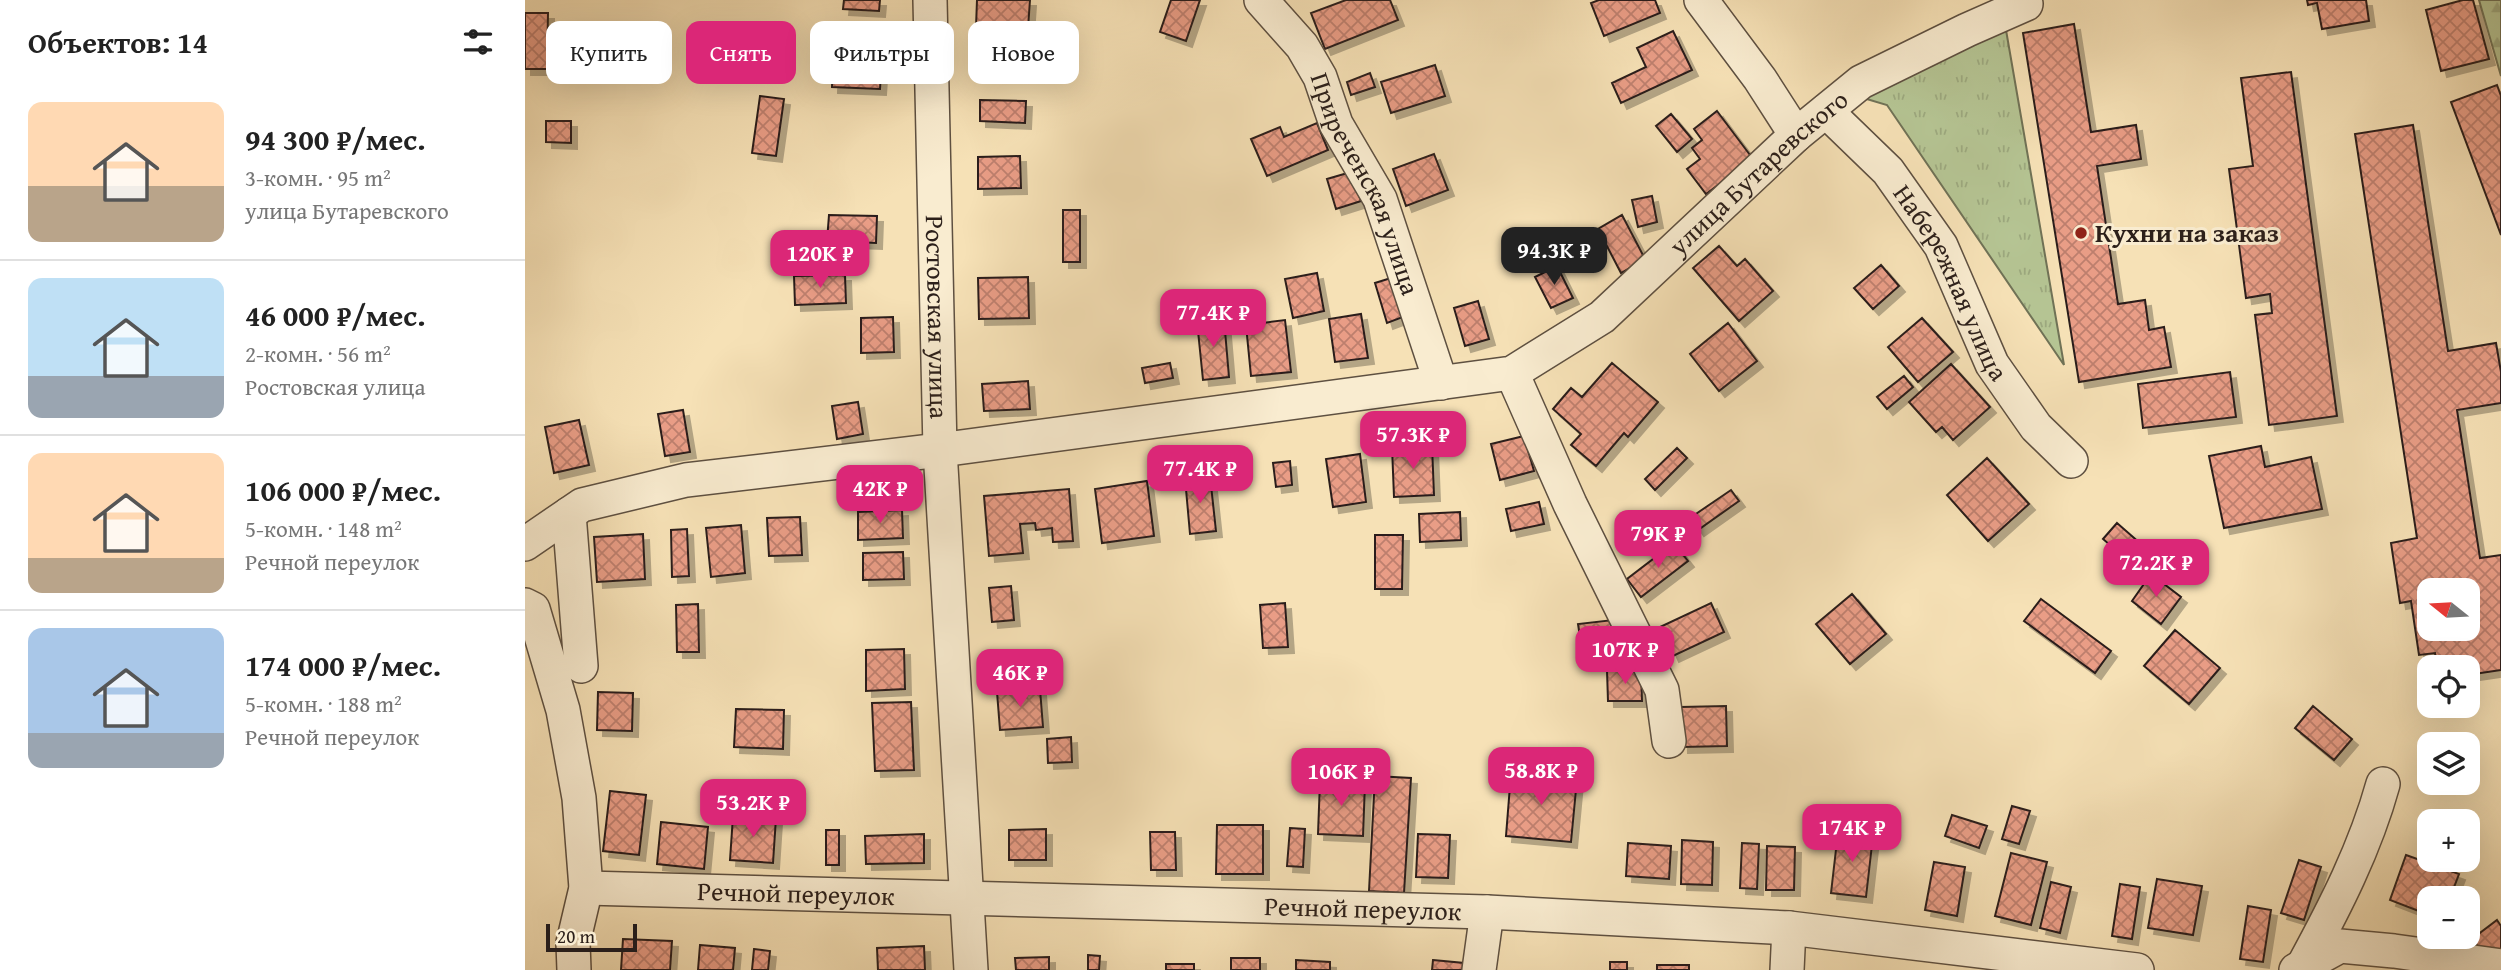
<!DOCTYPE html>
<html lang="ru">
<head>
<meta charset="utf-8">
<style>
	body { margin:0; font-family:"Gentium Book Plus",serif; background:#f2f2f2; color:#222; height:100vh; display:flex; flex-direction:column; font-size:26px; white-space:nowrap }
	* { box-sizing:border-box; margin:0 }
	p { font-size:23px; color:#767676 }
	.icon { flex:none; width:38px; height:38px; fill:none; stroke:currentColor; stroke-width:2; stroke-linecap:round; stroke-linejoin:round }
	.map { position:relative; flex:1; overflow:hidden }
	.panel { display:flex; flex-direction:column; background:#fff; width:525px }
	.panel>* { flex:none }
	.banner { position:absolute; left:21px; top:21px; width:665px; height:63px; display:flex; gap:14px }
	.needle { width:46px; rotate:288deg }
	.controls { position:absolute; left:1892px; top:578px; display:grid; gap:14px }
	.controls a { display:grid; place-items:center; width:63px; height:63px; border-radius:14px; background:#fff; box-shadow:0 7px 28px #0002; font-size:35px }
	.scale { position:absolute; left:21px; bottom:18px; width:91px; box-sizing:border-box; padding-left:7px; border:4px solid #2b1f1a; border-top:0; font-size:19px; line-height:24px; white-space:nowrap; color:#2b1f1a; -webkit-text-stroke:5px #f9ecd0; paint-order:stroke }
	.price { position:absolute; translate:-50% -60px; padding:0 16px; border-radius:14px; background:#db2777; color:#fff; font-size:23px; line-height:46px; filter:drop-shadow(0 2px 4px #0008) }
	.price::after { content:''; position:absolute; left:50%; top:42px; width:21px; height:16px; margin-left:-10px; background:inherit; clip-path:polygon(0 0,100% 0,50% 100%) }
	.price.on { background:#222; color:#fff }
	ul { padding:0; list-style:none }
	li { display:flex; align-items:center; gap:21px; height:175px; padding:0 28px }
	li+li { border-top:2px solid #e0e0e0 }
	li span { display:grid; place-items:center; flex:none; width:196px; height:140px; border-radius:14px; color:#555 }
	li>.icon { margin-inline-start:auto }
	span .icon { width:84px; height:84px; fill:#fffc; stroke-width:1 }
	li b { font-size:30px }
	h2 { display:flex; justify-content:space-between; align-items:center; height:84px; padding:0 28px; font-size:30px }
	.pill { padding:0 24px; border-radius:14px; background:#fff; box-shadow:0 7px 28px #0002; font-size:24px; line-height:63px }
	.pill.on { background:#db2777; color:#fff }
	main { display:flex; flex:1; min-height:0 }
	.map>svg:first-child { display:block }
</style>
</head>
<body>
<main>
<section class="panel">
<h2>Объектов: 14<svg class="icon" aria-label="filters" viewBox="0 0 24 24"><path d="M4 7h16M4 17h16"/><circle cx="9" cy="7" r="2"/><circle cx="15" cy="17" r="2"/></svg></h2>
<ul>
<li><span style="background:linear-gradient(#ffd9b3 60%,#b9a48a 0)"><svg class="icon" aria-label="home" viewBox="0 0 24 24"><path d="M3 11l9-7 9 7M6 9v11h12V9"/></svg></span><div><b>94 300 ₽/мес.</b><p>3-комн. · 95 m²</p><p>улица Бутаревского</p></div></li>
<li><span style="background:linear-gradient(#bfe0f5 70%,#9aa5b1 0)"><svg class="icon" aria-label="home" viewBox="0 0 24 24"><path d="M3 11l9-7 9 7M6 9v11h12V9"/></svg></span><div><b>46 000 ₽/мес.</b><p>2-комн. · 56 m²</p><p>Ростовская улица</p></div></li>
<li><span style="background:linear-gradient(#ffd9b3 75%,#b9a48a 0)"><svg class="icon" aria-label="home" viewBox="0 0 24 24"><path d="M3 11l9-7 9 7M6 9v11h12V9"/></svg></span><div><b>106 000 ₽/мес.</b><p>5-комн. · 148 m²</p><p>Речной переулок</p></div></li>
<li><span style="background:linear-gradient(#a9c7e8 75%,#9aa5b1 0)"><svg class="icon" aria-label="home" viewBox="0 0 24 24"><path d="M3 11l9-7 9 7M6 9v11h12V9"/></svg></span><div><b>174 000 ₽/мес.</b><p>5-комн. · 188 m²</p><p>Речной переулок</p></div></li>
</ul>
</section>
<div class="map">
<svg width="1976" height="970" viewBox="0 0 1976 970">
	<defs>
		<pattern id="grass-tufts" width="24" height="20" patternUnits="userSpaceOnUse" patternTransform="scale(1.75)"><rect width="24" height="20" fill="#b5c493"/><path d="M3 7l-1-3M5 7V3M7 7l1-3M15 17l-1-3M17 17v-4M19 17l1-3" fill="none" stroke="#9ca87e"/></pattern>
		<pattern id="forest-firs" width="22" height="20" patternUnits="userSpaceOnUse" patternTransform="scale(1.75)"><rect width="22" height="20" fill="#b5c493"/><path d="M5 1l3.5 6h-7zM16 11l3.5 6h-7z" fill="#9ca87e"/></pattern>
		<pattern id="building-cross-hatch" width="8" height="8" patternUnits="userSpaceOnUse" patternTransform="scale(1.75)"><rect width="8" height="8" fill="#e99d86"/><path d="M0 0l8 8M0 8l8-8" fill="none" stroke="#bd7f6d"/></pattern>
		<filter id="shadow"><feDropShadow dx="6" dy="6" stdDeviation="0" flood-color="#0004"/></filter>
	</defs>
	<rect width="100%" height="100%" fill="#f6e1b6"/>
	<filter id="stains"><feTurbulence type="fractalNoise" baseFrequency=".00286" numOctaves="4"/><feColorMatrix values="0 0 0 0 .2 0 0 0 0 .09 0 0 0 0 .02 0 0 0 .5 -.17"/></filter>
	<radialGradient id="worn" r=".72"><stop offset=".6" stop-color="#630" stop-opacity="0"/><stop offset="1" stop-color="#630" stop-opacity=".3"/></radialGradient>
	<path fill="url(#grass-tufts)" stroke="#707256" stroke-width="2" d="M1481,30L1539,365L1362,105L1335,97Z"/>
	<path fill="url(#forest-firs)" stroke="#707256" stroke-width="2" d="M1954,0H1976V76Z"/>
	<path fill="url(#building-cross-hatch)" stroke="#2b1f1a" stroke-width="2" fill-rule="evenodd" filter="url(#shadow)" d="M319,0H355L354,11L318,9Z
		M452,0H505L503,28L451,27Z
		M646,0H675L661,41L635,32Z
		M821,0H865L873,20L800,49L786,13Z
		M1074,0H1130L1135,13L1079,36L1066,3Z
		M1782,0H1841L1844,21L1797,29L1792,3L1783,5Z
		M1938,0H1948L1964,59L1916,71L1901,10Z
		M0,13H23L22,69H0Z
		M1549,24L1566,132L1611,125L1616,159L1572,166L1593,304L1620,300L1624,330L1639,327L1646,367L1554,382L1498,33Z
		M1148,31L1167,70L1096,103L1087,83L1121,67L1112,48Z
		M454,38H494V70H453Z
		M308,57L357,59L355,89L307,87Z
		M910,65L920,96L866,113L856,82Z
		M1766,72L1812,416L1744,425L1730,315L1747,313L1745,294L1721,298L1704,169L1728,166L1716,78Z
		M845,73L850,87L826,95L822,82Z
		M1972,85L1976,96V235L1926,102Z
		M235,96L259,99L251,156L227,153Z
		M455,100L501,101L500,123L455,121Z
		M1192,111L1228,159L1181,194L1162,169L1175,159L1167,148L1177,140L1169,129Z
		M1146,114L1167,139L1152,152L1131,126Z
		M21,121H46V143L21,142Z
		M792,123L803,150L742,176L726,139L755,127L759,137Z
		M1888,125L1923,351L1971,343L1976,372V403L1932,410L1955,558L1976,555V670L1942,675V667H1934L1933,662L1912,665L1910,653L1894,655L1886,601L1875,603L1866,543L1892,538L1830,134ZM1904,590H1942V628H1904Z
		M909,154L923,190L881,206L868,169Z
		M495,156L496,188L453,189V157Z
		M826,172L836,201L811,209L802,179Z
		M1127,196L1132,222L1113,227L1107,200Z
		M538,210H555V262H538Z
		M304,215L352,216L351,243L302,241Z
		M1097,215L1120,259L1096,273L1073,229Z
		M261,245H278V265H261Z
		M1194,246L1212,266L1220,259L1248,291L1214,321L1168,268Z
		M1356,265L1374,286L1348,309L1329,288Z
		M1032,266L1048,298L1026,308L1010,277Z
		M792,273L799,311L768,318L760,279Z
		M320,275L321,303L270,305L269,276Z
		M503,277L504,318L454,319L453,278Z
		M866,278L878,317L862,323L850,283Z
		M953,301L964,339L940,346L929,308Z
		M836,314L843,358L810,362L804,319Z
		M368,317L369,352L336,353V318Z
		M1397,318L1428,352L1393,382L1363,347Z
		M699,319L704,377L678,380L672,321Z
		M760,320L766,372L726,376L721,325Z
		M1203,323L1232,361L1194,391L1165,354Z
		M645,363L648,378L620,383L617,368Z
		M1087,363L1133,402L1103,437L1099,433L1071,466L1046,445L1056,434L1028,409L1046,388L1057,397Z
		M1426,364L1465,407L1428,440L1417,427L1411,432L1384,402Z
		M1705,372L1711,417L1618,428L1613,384Z
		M1379,376L1388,387L1362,409L1352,397Z
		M503,381L505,409L459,411L457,384Z
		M333,402L338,434L312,439L307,406Z
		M158,410L165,452L140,456L133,414Z
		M54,420L64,465L29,473L20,427Z
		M999,436L1009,471L975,480L966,444Z
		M907,445L909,495L869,497L867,447Z
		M1736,446L1740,467L1786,457L1797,509L1699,528L1684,456Z
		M1152,448L1162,458L1130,490L1120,479Z
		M835,454L841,502L808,507L801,459Z
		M1462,458L1504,504L1463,541L1422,495Z
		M765,461L767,485L751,487L748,463Z
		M685,476L691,531L665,534L660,478Z
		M622,481L629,536L577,543L570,489Z
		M544,489L548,541L528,542L527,528L511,530L510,523L495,524L498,553L464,556L459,496Z
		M1206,490L1214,501L1173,530L1165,518Z
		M1014,502L1019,524L986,531L981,509Z
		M377,510L378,538L333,540V512Z
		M935,512L936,540L895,542L894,514Z
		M275,517L277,555L244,556L242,518Z
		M1592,523L1616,544L1601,559L1578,539Z
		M216,525L220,573L186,577L181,528Z
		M162,529L164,576L147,577L146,530Z
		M118,534L120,579L72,582L69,537Z
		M850,535H878L877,589H850Z
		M1149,543L1163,561L1116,597L1102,579Z
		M378,552L379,579L338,580V553Z
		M1626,574L1656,597L1636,624L1607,601Z
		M486,586L489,620L467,622L464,588Z
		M1327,594L1361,634L1325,664L1291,624Z
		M1516,599L1586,651L1570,673L1499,621Z
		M760,603L763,647L738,648L735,605Z
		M1186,603L1199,632L1148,656L1135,627Z
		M173,604L174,652H152L151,605Z
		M1088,620L1090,639L1056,643L1053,624Z
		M1650,630L1695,668L1664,704L1619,666Z
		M379,649L380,689L341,691V650Z
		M485,655H524V685H485Z
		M1116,670L1117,701H1083L1082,671Z
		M515,689L518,727L475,730L472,692Z
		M73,692L108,693L107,731L72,730Z
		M386,702L389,770L350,771L347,703Z
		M1201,706L1202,746L1157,747L1156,707Z
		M1788,706L1827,739L1809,760L1770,728Z
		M211,709L259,710L258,749L209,747Z
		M546,737L547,762L523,763L522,739Z
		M986,773L1052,779L1046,842L981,836Z
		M850,776L886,778L879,893L844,891Z
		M795,781L840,783L838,836L793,834Z
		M85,791L121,795L114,855L78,851Z
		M1487,806L1505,811L1494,844L1477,839Z
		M1427,815L1462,826L1454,848L1420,836Z
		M208,816L251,818L248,863L205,860Z
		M136,822L183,827L179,869L132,864Z
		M692,825H738V874H691Z
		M765,828L780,829L778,867L762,866Z
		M521,829V860H484V830Z
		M301,830H314V865H301Z
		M625,832H650L651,870H626Z
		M1313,832L1348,836L1341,897L1306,893Z
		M399,834V863L341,864L340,836Z
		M893,834L925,835L923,878L891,877Z
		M1157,840L1188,842L1187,885L1156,884Z
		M1103,843L1146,846L1144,879L1101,876Z
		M1217,843L1234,844L1232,889L1215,888Z
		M1242,846L1270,847L1269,890H1241Z
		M1486,853L1522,862L1506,925L1470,916Z
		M1881,855L1934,874L1925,898H1904V915L1865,900Z
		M1774,860L1796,867L1779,920L1756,913Z
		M1409,862L1440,867L1432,916L1400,910Z
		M1632,879L1677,886L1668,935L1623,928Z
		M1526,882L1546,887L1535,933L1515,928Z
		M1595,884L1615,887L1607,939L1587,936Z
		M1723,906L1746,910L1738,962L1715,959Z
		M1972,920L1976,926V949L1963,959L1947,939Z
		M98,939L147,941L145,970H96Z
		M175,945L210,948L208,970H173Z
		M399,946L400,970H353L352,948Z
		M229,949L245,951L243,970H227Z
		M563,955L575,956L574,970H563Z
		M524,957V970H491L490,958Z
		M706,958H735V970H706Z
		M771,960L805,962V970H771Z
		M908,960L939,963V970H907Z
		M1085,962H1102V970H1085Z
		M641,964H669V970H641Z
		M1132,965H1164V970H1132Z"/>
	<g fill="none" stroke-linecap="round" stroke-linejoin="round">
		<defs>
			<g id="minor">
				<path id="s1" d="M405,0L415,450L446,970"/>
				<path id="s2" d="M736,0L777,46L795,77L811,124L855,199L916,383"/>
				<path d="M1176,0L1235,79L1271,135"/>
				<path id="s3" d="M1301,111L1363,171L1416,246L1467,364L1511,427L1546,461"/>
				<path d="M987,373L1045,504L1137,690L1144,741"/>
				<path d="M44,514L56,666"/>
				<path id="s4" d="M0,544L57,505L161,480L415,450L987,373L1077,317L1271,135L1336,82L1442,30L1501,4"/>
				<path d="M0,605L8,609L38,710L54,798L61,888L48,943L49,970"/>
				<path id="s5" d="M61,888L962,912L1264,928L1612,970"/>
				<path d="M1778,966C1810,907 1840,849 1858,784"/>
				<path d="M954,970L962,912"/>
				<path d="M1262,970L1264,928"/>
				<path d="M1771,970L1815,946L1869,951L1976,966"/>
			</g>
		</defs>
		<use href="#minor" stroke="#5e5041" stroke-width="36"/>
		<use href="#minor" stroke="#f9ecd0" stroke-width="33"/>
	</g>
	<circle fill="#8f2418" stroke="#f9ecd0" stroke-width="2.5" cx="1556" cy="233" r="7"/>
	<g text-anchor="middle" stroke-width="6" stroke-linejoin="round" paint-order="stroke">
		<g font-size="26" fill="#2b1f1a" stroke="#f9ecd0">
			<text dy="9" stroke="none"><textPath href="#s4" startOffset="1328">улица Бутаревского</textPath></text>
			<text dy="9" stroke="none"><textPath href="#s2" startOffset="214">Приреченская улица</textPath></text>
			<text dy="9" stroke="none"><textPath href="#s3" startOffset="215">Набережная улица</textPath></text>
			<text dy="9" stroke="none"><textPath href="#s1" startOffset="317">Ростовская улица</textPath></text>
			<text dy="9" stroke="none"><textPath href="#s5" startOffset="210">Речной переулок</textPath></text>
			<text dy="9" stroke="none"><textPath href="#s5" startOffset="777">Речной переулок</textPath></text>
		</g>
		<g font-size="26" font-weight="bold" fill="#2b1f1a" stroke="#f9ecd0" text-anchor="start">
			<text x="1570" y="242">Кухни на заказ</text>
		</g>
	</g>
	<rect width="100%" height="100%" filter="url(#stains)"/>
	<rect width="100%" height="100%" fill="url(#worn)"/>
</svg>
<div class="controls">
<a><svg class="needle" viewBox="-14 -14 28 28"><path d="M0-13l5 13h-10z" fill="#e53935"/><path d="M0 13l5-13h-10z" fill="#767676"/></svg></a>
<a><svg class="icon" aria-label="locate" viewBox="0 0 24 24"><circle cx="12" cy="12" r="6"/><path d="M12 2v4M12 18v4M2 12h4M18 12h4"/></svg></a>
<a><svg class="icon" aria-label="layers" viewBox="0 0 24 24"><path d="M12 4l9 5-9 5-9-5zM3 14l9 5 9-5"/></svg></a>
<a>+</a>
<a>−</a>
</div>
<div class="scale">20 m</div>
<b class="price on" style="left:1029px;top:287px">94.3K ₽</b>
<b class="price" style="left:295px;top:290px">120K ₽</b>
<b class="price" style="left:688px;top:349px">77.4K ₽</b>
<b class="price" style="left:888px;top:471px">57.3K ₽</b>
<b class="price" style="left:675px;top:505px">77.4K ₽</b>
<b class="price" style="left:355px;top:525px">42K ₽</b>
<b class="price" style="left:1133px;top:570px">79K ₽</b>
<b class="price" style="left:1631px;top:599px">72.2K ₽</b>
<b class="price" style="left:1100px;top:686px">107K ₽</b>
<b class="price" style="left:495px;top:709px">46K ₽</b>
<b class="price" style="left:1016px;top:807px">58.8K ₽</b>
<b class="price" style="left:816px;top:808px">106K ₽</b>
<b class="price" style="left:228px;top:839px">53.2K ₽</b>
<b class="price" style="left:1327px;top:864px">174K ₽</b>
<div class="banner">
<a class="pill">Купить</a>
<a class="pill on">Снять</a>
<a class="pill">Фильтры</a>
<a class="pill">Новое</a>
</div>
</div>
</main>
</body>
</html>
